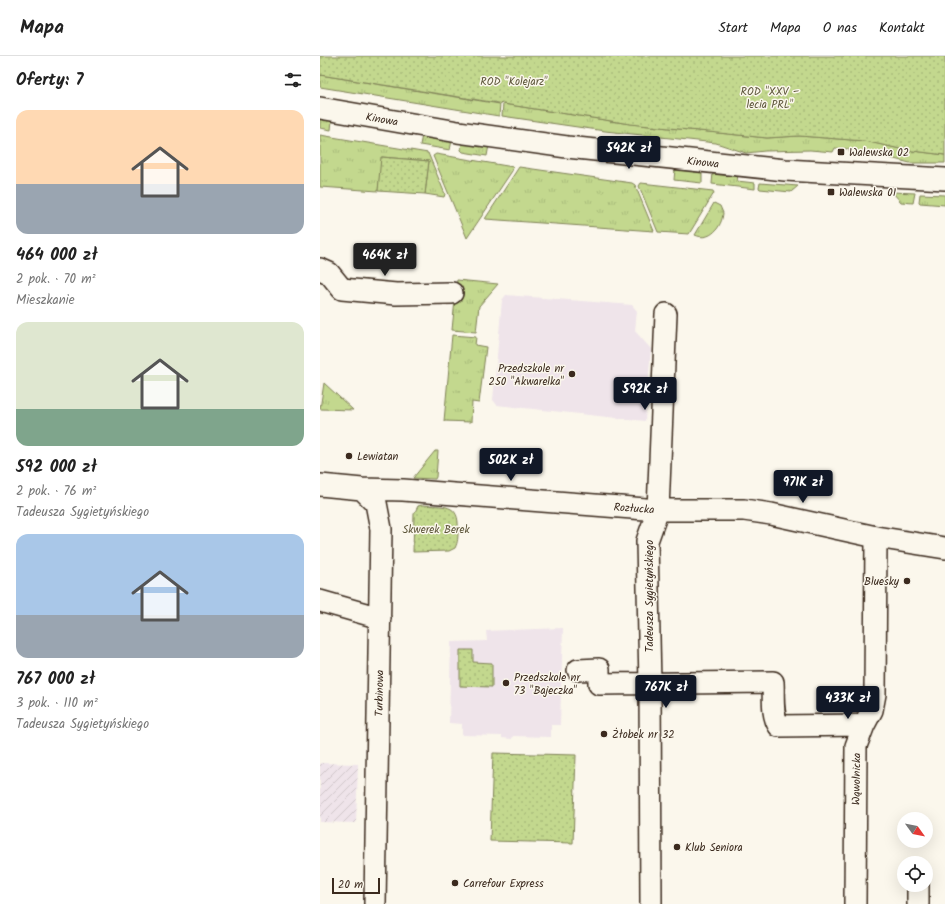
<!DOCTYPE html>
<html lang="pl">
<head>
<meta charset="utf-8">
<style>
	body { margin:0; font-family:Kalam,sans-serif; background:#f6f6f6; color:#222; height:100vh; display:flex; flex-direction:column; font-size:15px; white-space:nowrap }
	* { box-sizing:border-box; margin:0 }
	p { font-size:13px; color:#767676 }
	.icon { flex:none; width:22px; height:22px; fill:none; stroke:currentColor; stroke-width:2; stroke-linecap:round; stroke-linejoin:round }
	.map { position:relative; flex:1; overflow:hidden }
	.details { display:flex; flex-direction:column; background:#fff; width:320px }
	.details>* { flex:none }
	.needle { width:26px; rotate:123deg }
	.fabs { position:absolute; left:577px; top:756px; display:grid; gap:8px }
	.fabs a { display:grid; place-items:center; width:36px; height:36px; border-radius:50%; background:#fff; box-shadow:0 4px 16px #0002; font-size:20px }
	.scale { position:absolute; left:12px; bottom:10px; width:48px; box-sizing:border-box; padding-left:4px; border:2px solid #3b2a1e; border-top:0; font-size:11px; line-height:14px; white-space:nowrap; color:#3b2a1e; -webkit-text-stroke:3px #fbf7ec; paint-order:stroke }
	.price { position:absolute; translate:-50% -34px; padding:0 9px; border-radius:4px; background:#111827; color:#fff; font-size:13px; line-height:26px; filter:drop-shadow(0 1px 2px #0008) }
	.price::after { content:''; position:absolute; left:50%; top:24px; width:12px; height:9px; margin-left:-6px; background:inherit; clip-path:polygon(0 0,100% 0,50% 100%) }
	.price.selected { background:#222; color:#fff }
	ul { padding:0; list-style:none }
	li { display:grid; align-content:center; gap:8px; height:212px; padding:0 16px }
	li span { display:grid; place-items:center; height:124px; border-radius:12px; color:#555 }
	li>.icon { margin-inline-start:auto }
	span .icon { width:72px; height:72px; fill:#fffc; stroke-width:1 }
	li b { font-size:17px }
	h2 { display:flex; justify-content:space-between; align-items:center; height:48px; padding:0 16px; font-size:17px }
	header { display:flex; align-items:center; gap:24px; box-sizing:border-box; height:56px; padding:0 20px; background:#fff; border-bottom:1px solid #e0e0e0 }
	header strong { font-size:19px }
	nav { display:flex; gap:22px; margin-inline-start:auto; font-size:14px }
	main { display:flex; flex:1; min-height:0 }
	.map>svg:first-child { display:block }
</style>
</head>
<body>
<header>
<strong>Mapa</strong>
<nav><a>Start</a><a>Mapa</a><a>O nas</a><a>Kontakt</a></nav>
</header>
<main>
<section class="details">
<h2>Oferty: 7<svg class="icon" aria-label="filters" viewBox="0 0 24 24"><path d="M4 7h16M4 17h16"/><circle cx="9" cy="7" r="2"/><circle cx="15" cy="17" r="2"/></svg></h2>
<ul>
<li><span style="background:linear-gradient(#ffd9b3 60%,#9aa5b1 0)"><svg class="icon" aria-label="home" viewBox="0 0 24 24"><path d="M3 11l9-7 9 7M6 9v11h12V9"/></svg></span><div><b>464 000 zł</b><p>2 pok. · 70 m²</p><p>Mieszkanie</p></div></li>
<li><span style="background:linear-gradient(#dfe7d0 70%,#7fa58c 0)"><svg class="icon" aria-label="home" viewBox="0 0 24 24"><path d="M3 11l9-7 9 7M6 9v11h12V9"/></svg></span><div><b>592 000 zł</b><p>2 pok. · 76 m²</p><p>Tadeusza Sygietyńskiego</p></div></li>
<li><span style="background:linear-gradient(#a9c7e8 65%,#9aa5b1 0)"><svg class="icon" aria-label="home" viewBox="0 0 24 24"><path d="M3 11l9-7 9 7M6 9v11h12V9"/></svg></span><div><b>767 000 zł</b><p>3 pok. · 110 m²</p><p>Tadeusza Sygietyńskiego</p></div></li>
</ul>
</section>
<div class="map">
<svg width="625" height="848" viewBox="0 0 625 848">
	<defs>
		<pattern id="industrial-furrows" width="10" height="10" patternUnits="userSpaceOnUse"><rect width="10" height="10" fill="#efe4ea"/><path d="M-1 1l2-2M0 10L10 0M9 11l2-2" fill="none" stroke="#cec4c8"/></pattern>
		<pattern id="grass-tufts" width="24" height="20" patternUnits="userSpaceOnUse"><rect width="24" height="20" fill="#c3d88e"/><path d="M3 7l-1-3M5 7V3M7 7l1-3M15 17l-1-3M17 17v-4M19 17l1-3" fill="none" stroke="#a8ba7a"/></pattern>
		<pattern id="park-dots" width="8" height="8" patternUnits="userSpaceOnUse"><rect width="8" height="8" fill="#c3d88e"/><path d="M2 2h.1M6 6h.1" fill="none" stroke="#a8ba7a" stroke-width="1.8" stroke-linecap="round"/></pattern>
	</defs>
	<rect width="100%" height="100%" fill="#fbf7ec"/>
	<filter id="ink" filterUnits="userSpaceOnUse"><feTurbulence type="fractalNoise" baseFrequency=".025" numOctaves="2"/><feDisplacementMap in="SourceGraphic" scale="8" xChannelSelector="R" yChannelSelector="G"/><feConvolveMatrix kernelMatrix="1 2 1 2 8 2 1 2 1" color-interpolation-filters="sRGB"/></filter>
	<g filter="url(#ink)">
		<path fill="#efe4ea" d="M186,239L312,249L317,255L315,275L331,293L325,365L177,349L173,344L182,244Z
			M243,572L240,669H231V681L193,680L192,683L182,682V680L142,679V668L129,667L131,586L167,585L166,575Z"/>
		<path fill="url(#industrial-furrows)" d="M0,707L38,708L36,767L0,766Z"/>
		<path fill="url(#grass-tufts)" stroke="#7f8156" d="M0,19L180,48L179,60L0,31Z
			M183,48L310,68L447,82L479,80L545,85L585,94L625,99V107H590L558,99L530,97L529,93L515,92L513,96L490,94L445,95L426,97L396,87L285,75L182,60Z
			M0,62L12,64L11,74L0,72Z
			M0,79L108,97L125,138L124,141L105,138L109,105L62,101L58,135L0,131Z
			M102,79L132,84L130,94L100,89Z
			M142,86L169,89L167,100L143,96L141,94Z
			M116,98L193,111L192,115L147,182L113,100Z
			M199,111L312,127L315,129L334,175L165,163Z
			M355,113L382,115V127L354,124Z
			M393,116L418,119L417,125L435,127V133L392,128Z
			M321,127L393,135L394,137L369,178L338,176L319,130Z
			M440,127L478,130L471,136L440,133L439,132Z
			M572,136L595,137L593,147L581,146Z
			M600,138L625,139V149L600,147L599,146Z
			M394,147L400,150L403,157C402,171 390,186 375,179Z
			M137,224L178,228L159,250L156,276L132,274Z
			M132,279L156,281L155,289L166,291L159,347L152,346L151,366L124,365Z
			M4,327L33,354L0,353Z
			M115,395H118L116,421L115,423L93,422Z"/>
		<path fill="url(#park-dots)" stroke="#7f8156" d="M0,0H625V99L585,94L544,85L479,80L447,82L310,68L0,19Z
			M61,101L109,105L105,138L58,135Z
			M102,449C123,451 140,446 138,474C138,481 138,486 135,492L129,495L93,496L94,458L98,450Z
			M140,594H153V606L172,607V631L140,630Z
			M173,697L256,699L253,787L170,785Z"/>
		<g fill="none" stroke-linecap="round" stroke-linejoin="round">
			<defs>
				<path id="minor" d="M0,52L138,76L247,91L465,114L625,123
					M0,213L9,217L22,233L76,238L132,237
					M0,429L42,433L83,434L338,454H424L451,458L556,481L625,492
					M42,433L56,447L61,473L55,848
					M0,545L60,562
					M258,614L279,613V628L453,626C454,640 451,658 459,670L544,669
					M331,848L330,628L327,485L338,454L346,258
					M535,848L536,690L544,669L552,654L555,638L556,481
					M598,848V829"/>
			</defs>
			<use href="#minor" stroke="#3b2a1e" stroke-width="24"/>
			<use href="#minor" stroke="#fbf7ec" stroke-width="21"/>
		</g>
	</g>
	<g fill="#3b2a1e" stroke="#fbf7ec" stroke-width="1.5">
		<rect x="517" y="92" width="8" height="8" rx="2"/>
		<rect x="507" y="132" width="8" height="8" rx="2"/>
		<circle cx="252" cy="318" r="4"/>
		<circle cx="29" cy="400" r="4"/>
		<circle cx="587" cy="525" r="4"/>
		<circle cx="186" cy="627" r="4"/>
		<circle cx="284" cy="678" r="4"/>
		<circle cx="357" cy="791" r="4"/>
		<circle cx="135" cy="827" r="4"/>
	</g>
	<g text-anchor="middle" stroke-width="3" stroke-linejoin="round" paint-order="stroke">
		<g font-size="11" fill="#5d563a" stroke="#fbf7ec">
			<text x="194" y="29">ROD "Kolejarz"</text>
			<text x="450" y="39">ROD "XXV –<tspan x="450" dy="13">lecia PRL"</tspan></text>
			<text x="116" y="477">Skwerek Berek</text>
		</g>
		<g font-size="11" fill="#3b2a1e" stroke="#fbf7ec">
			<text transform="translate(62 63) rotate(10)" y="4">Kinowa</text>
			<text transform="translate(383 106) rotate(6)" y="4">Kinowa</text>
			<text transform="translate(314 452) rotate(4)" y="4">Rozłucka</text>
			<text transform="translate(329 540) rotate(-90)" y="4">Tadeusza Sygietyńskiego</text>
			<text transform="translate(59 637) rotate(-89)" y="4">Turbinowa</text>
			<text transform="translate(536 723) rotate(-89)" y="4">Wąwolnicka</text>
		</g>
		<g font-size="11" fill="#3b2a1e" stroke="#fbf7ec" text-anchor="start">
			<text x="529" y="100">Walewska 02</text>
			<text x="519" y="140">Walewska 01</text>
			<text x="244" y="316" text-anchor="end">Przedszkole nr<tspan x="244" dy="13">250 "Akwarelka"</tspan></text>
			<text x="37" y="404">Lewiatan</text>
			<text x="579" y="529" text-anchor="end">Bluesky</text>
			<text x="194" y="625">Przedszkole nr<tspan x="194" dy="13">73 "Bajeczka"</tspan></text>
			<text x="292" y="682">Żłobek nr 32</text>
			<text x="365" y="795">Klub Seniora</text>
			<text x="143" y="831">Carrefour Express</text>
		</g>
	</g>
</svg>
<div class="fabs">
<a><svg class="needle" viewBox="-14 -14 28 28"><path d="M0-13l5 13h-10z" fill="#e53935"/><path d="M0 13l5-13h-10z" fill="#767676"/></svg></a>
<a><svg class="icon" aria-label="locate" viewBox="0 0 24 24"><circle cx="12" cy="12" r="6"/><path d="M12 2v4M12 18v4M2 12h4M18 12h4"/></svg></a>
</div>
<div class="scale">20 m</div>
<b class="price" style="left:309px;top:114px">542K zł</b>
<b class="price selected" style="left:65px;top:221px">464K zł</b>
<b class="price" style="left:325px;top:355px">592K zł</b>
<b class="price" style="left:191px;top:426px">502K zł</b>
<b class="price" style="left:483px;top:448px">971K zł</b>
<b class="price" style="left:346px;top:653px">767K zł</b>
<b class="price" style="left:528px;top:664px">433K zł</b>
</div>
</main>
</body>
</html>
